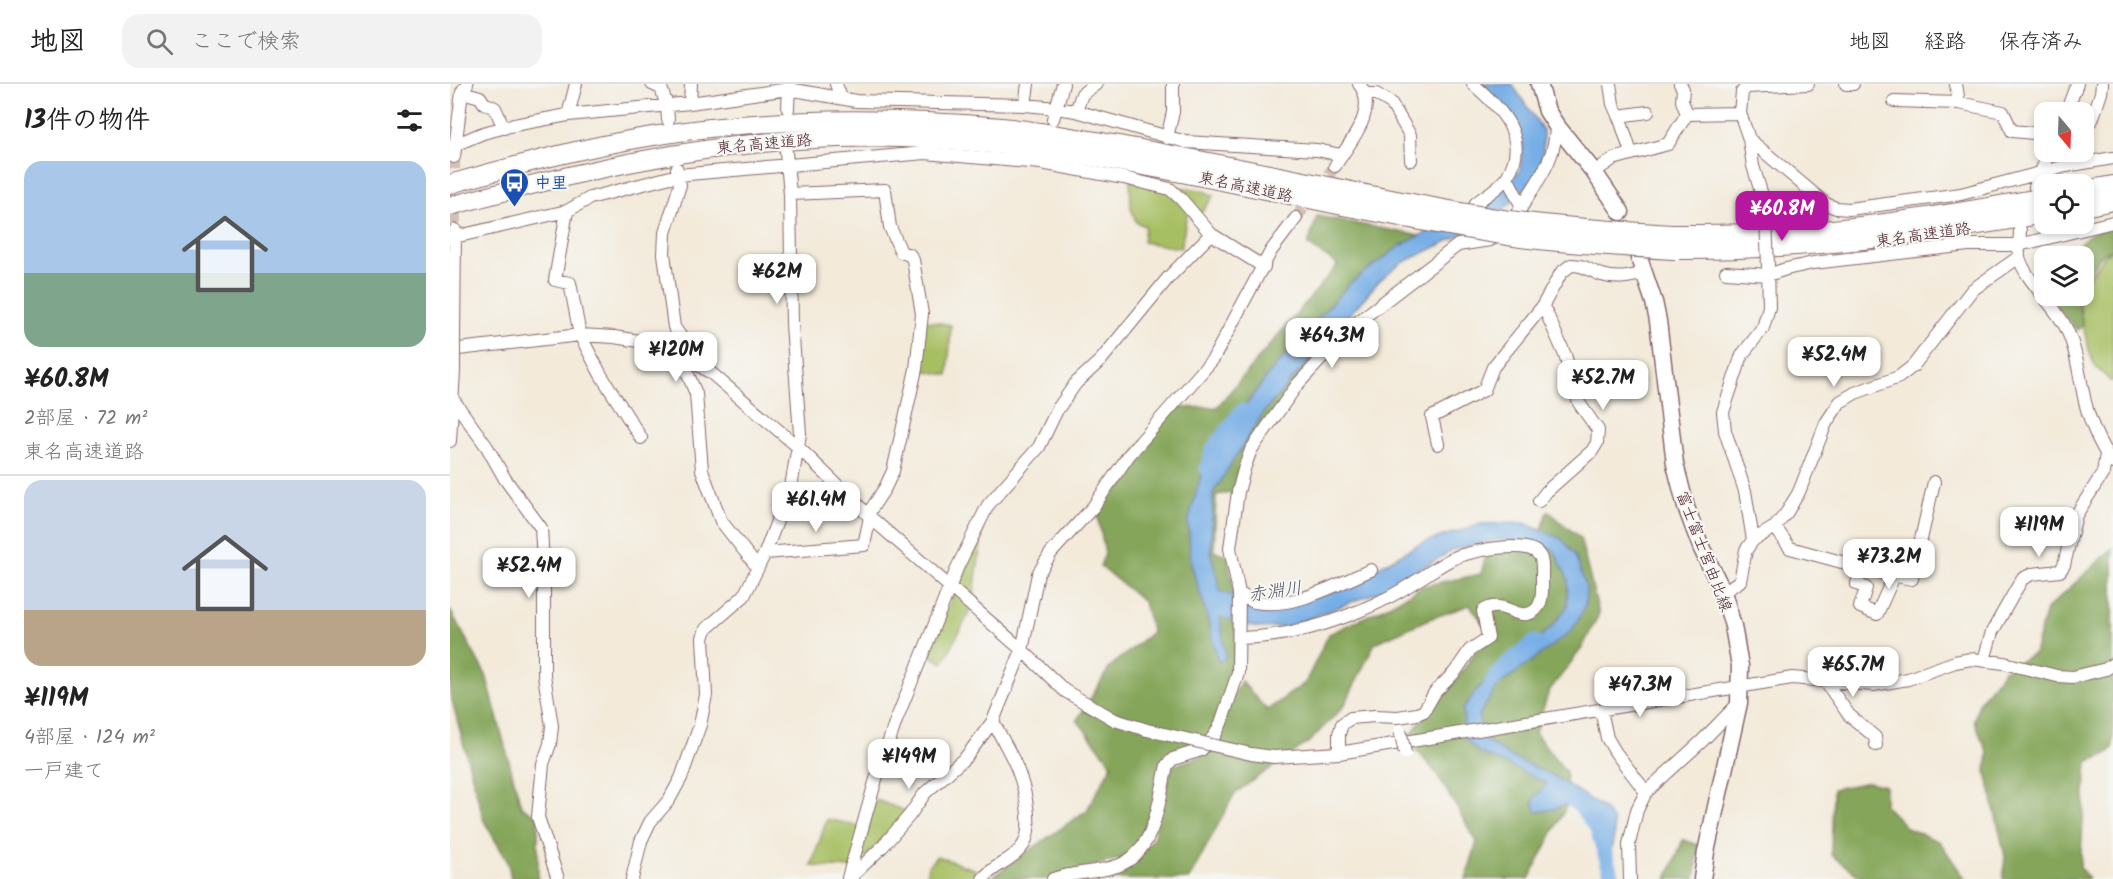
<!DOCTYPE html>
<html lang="ja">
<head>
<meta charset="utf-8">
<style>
	body { margin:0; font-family:Kalam,"Klee One",sans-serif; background:#f2f2f2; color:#222; height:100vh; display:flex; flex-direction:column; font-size:22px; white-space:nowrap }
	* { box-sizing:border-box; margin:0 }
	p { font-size:20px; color:#767676 }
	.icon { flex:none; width:33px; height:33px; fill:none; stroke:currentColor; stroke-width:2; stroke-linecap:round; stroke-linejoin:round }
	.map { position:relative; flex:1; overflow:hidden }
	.sheet { display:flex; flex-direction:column; background:#fff; width:450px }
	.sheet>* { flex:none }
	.needle { width:39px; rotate:161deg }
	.buttons { position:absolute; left:1584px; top:18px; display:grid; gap:12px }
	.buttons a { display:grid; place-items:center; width:60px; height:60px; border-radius:12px; background:#fff; box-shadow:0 3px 9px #0003; font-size:30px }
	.price { position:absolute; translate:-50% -51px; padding:0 14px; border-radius:12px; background:#fff; color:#222; font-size:20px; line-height:39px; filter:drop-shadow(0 2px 3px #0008) }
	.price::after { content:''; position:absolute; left:50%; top:36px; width:18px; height:14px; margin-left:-9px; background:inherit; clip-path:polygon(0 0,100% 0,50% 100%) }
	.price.current { background:#b5179e; color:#fff }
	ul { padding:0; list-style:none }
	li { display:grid; align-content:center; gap:12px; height:318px; padding:0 24px }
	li+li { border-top:2px solid #e0e0e0 }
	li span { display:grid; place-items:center; height:186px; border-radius:18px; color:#555 }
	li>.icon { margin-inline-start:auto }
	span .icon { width:108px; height:108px; fill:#fffc; stroke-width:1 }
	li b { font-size:26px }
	h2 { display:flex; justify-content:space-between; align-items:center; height:72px; padding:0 24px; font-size:26px }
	header { display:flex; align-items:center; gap:36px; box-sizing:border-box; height:84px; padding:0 30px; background:#fff; border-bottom:2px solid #e0e0e0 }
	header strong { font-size:28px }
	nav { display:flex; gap:33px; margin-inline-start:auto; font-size:21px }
	.search { width:420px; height:54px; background:#f2f2f2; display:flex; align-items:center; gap:15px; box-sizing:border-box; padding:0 21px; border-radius:18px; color:#767676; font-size:22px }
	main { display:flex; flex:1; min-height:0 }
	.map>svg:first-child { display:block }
</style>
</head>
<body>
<header>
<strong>地図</strong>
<div class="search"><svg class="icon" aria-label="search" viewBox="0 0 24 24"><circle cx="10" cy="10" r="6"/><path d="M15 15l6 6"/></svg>ここで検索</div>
<nav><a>地図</a><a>経路</a><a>保存済み</a></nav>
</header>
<main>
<section class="sheet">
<h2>13件の物件<svg class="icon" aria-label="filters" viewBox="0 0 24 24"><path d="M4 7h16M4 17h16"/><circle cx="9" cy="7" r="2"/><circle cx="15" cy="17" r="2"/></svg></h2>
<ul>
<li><span style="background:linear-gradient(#a9c7e8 60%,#7fa58c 0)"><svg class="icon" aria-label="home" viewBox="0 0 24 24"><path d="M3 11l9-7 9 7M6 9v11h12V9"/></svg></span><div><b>¥60.8M</b><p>2部屋 · 72 m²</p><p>東名高速道路</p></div></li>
<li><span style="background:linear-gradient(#c9d6e8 70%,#b9a48a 0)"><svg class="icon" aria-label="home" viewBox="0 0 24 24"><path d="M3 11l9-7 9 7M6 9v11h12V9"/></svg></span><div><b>¥119M</b><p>4部屋 · 124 m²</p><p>一戸建て</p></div></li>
</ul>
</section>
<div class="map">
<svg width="1663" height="795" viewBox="0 0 1663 795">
	<rect width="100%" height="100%" fill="#f6f6f2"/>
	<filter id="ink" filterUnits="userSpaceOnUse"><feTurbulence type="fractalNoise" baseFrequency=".0167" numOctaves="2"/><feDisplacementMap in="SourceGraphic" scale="12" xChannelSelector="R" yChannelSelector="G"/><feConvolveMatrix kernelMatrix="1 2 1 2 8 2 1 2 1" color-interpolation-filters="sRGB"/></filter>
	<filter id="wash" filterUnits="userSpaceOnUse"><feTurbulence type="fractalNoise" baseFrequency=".008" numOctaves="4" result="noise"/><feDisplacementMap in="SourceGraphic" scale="24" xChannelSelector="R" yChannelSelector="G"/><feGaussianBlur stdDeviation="1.35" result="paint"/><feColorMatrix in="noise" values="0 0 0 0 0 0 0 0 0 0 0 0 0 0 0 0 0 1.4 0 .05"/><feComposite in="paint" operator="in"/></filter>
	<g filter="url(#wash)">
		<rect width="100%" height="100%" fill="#f3eada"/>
		<path fill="#a7bf64" stroke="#786f48" stroke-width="1.5" d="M680,97L752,106L764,112L751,129L742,123L736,135L731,164L693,158L695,142L686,138L681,124Z
			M1663,164V297H1660C1656,292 1650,288 1646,283C1639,273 1627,223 1631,212H1634C1634,196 1651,174 1663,164Z
			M471,236L501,241L498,291L466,285Z
			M533,443L524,510L518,531L493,579L477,570Z
			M426,716L458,728L404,784L361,782L377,735L414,743Z
			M487,772L534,789L530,795H476L478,782Z"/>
		<path fill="#85a65a" stroke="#686242" stroke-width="1.5" d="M867,132L970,152L939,176L866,273L801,366L788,408L766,411L764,467L778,471L788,533L783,590L759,657L712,681C704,709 698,752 677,773L603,792L598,795H539L637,726L662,680L627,636L660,583L702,548L694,518L650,482L655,470L647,429L690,360L727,324L767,323L888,181L858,161Z
			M1663,142V164C1648,171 1639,186 1634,201V172H1616L1640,150Z
			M1601,212H1631L1628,220L1633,241L1628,246L1625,244L1607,224Z
			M1098,427L1130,454L1149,530L1132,564L1099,607L1085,649L1116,688L1117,721L1079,795H1016L1027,758L987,690L960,659V652L972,635L1007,595L1026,567L1044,554L1020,521L979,535L925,559L894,622L859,658L785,709L739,795H626L685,782L704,752L722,682L752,672L791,597L817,626L855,599L879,550L934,524L973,502L1031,490L1037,467L1087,461Z
			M1663,464V665L1653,672L1637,678L1630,784L1639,795H1553L1555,772L1536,688L1538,669L1524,637L1529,618L1554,586L1584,570L1596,526Z
			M0,526L36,591L71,722L88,733V795H61L58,778L34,737L0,609Z
			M1419,698L1435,702V721L1457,744L1490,758L1515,795H1413L1381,771L1383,705Z
			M1233,756L1249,761L1245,795H1217Z"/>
		<path fill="#77aee6" stroke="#606688" stroke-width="1.5" d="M1032,0H1062L1093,46V71L1084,95L1059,121L1013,150L952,179L930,196L813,329L763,409L761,470L770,507L819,526L894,503L969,460L1031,440L1074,439L1112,455L1125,471L1136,503L1135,522L1122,547L1048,602L1028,632L1035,656L1061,673L1104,692L1153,724L1163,736L1164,752L1159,778L1167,795H1156L1144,734L1128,716L1104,725L1086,728L1083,716L1097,699L1028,668L1015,654L1013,625L1028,604L1102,543L1117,523L1118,495L1104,466L1084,458L1047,456L1003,466L938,504L837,543L808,544L770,533L776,574L768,578L756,528L741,480L738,438L755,377L818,291L898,201L950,162L1041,115L1070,86L1073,60L1063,35Z"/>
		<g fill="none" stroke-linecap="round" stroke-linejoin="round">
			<path stroke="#77aee6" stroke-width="15" d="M757,385L763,365L792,327
				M1042,598L1054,582L1085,558
				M1108,706L1131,723L1147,745L1163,795"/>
		</g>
	</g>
	<g filter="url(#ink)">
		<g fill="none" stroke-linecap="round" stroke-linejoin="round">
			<path stroke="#d1c1b7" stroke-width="12" stroke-dasharray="12 6" stroke-linecap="butt" d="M4,73L5,145
				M846,134L885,82"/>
			<defs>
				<path id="minor" d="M202,0L211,4L217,22L218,36
					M386,0L391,14
					M1023,0C1051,24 1080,54 1058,91C1052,102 1036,111 1026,119
					M1160,0L1163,20L1171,38L1181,69
					M1230,0L1233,5L1232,17L1237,30
					M1358,0L1297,3L1292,8L1290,29L1299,55L1376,120L1386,124L1399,125L1511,110L1616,82L1663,74
					M1396,0H1403
					M1506,0L1509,19
					M12,8L30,13L34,19L45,24L54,44
					M915,10H926L941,19L960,51L961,76
					M1444,17L1509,19L1553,28L1562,47L1594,50
					M240,19L241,0
					M575,21L578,0
					M338,25L339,0
					M626,27L632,10L646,0
					M1616,28L1627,0
					M118,31L126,0
					M1168,32L1198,28
					M603,35L613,0
					M1642,36L1651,9L1652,0
					M717,54L723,28V0
					M1299,55L1303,82L1315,121L1316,135
					M0,63L33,49L64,41L118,31L240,19L339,5L406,17L575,21L606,24L626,27L736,58L867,66L891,71
					M4,73L12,8L17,0
					M885,82C898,60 930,26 909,0
					M227,85L230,101L215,149L214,170L224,243L235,259L237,288L246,310L252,386L271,437L308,484
					M1144,88L1163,75L1218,60L1237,30L1290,29
					M1057,93L1071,121
					M1585,103L1599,68
					M340,110L435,106L440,143L451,168L460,171L463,176L472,230L466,285L443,387L435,404L418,430
					M117,127L105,196L120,199L130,251L151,291L191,354
					M1062,141C1078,105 1106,84 1106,41
					M1570,146C1570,154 1568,165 1569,173C1574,194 1604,221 1615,242C1626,263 1628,285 1633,308C1637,331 1648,360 1663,379
					M0,154L117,127L140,114L228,91L475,69L591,79L674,94L720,105L731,115L761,150L814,183
					M1276,188L1318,191L1336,185L1363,179L1518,161H1569L1663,138
					M4,256L5,146
					M0,266L130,251L164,253L202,259L236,273L261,289L348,363L420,433L572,566L615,607L665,636
					M2,314L37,363L55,395L91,444L94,494V591L102,642L100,660L93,680L88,733L108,795
					M0,357L4,286
					M988,360L982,333L1034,306L1043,283L1092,223L1111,189L1121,181C1136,181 1139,187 1152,191C1167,196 1180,193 1195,189
					M1089,417L1097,407L1142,367L1147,359L1148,346L1129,319L1115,271L1096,228L1092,223
					M1325,443L1340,464L1436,490L1462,495L1484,398
					M1303,456L1295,407L1275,347L1273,328L1292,271L1313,244L1319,223L1318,183
					M315,469L414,461L420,433
					M1411,483L1407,500L1416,504L1410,523L1427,530L1444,492
					M921,486C885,501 845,525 805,518C800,517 794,512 789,509L780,464L788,408L795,382L801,366L847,301L900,244L1008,161L1040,156L1046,153
					M1273,508L1290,497L1296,466L1303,456L1325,443L1337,428L1349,408L1376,339L1390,318L1405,309L1449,293L1463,282L1522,206L1569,173
					M790,554C831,553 871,543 909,527C929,519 948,509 966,497C980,489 994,477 1009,472C1025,467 1078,455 1089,471C1093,476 1092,486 1092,493C1092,504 1094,520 1084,527C1068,539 1052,513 1033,527L1038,554L1020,566L1005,588L985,608L974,627L967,630L948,633L925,632L901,634L892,640L889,650V669
					M1534,576L1542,548L1572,495L1582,490L1610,487L1614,481L1626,431L1653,389L1656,370
					M1375,597L1399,631L1425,653L1426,661
					M1151,626L1157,654L1166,669L1196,708
					M801,670L824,673L889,669L1342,594L1423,601L1458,595L1505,578L1521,575L1554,579L1607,592L1623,593L1656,585L1663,580
					M398,794L426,695L447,634L508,482L538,421L589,363L607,326L626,299L651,276L718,194L761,150
					M182,795L191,757L200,738L219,716L231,694L250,641L256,611L253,554L256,545L294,512L315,469L342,397L350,350L342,240L340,110L336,68
					M399,795L433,762L459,732L475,709L516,673L543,637L572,566L588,490L601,469L643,423L679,371L763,275L821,167L846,134
					M533,795C543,781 562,777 572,763C585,747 575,705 568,687C562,670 551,654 543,637
					M603,795C624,788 646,789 667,782C706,769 709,715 717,681L723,675L751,666L765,651L771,639L788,589L789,509
					M1180,795L1179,760L1187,726L1196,708L1252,657L1288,620"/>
				<path id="major" d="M1089,0L1097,27L1106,41L1144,88L1171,128
					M1189,174L1204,218L1208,237L1225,380L1236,423L1251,463L1273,508L1283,542L1290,582L1289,619L1256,768L1252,795"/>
				<path id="highway" d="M0,100C67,81 134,63 203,52C317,33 436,33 551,43C584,46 618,53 652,58C739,73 825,91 911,109
					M1634,106L1663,101
					M0,122C130,87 253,58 389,54C563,48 734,90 904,124
					M1634,123L1663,117
					M1222,150C1275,150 1328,149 1382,145C1453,138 1524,126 1594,113
					M1222,166C1348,167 1471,152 1594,130"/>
			</defs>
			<use href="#minor" stroke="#856668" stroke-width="14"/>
			<use href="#major" stroke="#856668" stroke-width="19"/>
			<use href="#highway" stroke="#856668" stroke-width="20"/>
			<use href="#minor" stroke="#fff" stroke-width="12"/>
			<use href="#major" stroke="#fff" stroke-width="16"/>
			<use href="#highway" stroke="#fff" stroke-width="18"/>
			<defs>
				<path id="minor-bridge" d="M1316,135L1318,182
					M4,286V256
					M665,636L697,646L801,670
					M950,646L955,669"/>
				<path id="highway-bridge" d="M911,109C966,120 1020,131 1075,138C1123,144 1172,147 1222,150
					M904,124C959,135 1015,146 1071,154C1121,160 1172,163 1222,166"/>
			</defs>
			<use href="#minor-bridge" stroke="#856668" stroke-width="14" stroke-linecap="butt"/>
			<use href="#highway-bridge" stroke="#856668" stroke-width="20" stroke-linecap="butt"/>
			<use href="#minor-bridge" stroke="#fff" stroke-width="12"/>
			<use href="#highway-bridge" stroke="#fff" stroke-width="18"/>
		</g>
	</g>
	<defs>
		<symbol id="bus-pin" viewBox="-11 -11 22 30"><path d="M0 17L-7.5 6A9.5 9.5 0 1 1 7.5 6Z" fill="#1a4fb4" stroke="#f6f6f2"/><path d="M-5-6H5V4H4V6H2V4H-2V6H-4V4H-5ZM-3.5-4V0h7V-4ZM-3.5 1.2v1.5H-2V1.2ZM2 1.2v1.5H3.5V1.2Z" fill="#fff"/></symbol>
	</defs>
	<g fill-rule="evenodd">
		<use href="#bus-pin" x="48" y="82" width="33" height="45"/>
	</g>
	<g text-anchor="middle" stroke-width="4.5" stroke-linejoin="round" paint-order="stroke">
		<g font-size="16" fill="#4a1f2b" stroke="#f6f6f2">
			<text transform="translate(314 59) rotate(-5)" y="6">東名高速道路</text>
			<text transform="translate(796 102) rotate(12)" y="6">東名高速道路</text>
			<text transform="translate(1473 150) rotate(-8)" y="6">東名高速道路</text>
			<text transform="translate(1255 467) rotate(69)" y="6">富士富士宮由比線</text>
		</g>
		<g font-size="16" font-weight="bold" fill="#164399" stroke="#f6f6f2" text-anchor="start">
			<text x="85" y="104">中里</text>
		</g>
		<g font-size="18" font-style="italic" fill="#5a516c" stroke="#f6f6f2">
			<text transform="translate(825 507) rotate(-8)" y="6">赤淵川</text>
		</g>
	</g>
</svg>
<div class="buttons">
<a><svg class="needle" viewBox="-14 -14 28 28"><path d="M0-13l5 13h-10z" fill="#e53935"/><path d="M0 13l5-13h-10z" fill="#767676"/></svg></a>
<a><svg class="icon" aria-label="locate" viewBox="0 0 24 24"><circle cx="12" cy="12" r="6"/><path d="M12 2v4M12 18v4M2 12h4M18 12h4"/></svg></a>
<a><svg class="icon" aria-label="layers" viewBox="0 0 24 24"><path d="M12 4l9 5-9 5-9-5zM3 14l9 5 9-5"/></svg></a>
</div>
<b class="price current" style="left:1332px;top:158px">¥60.8M</b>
<b class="price" style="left:327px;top:221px">¥62M</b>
<b class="price" style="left:882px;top:285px">¥64.3M</b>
<b class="price" style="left:226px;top:299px">¥120M</b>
<b class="price" style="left:1384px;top:304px">¥52.4M</b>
<b class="price" style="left:1153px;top:327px">¥52.7M</b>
<b class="price" style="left:366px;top:449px">¥61.4M</b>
<b class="price" style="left:1589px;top:474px">¥119M</b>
<b class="price" style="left:1439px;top:506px">¥73.2M</b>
<b class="price" style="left:79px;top:515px">¥52.4M</b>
<b class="price" style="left:1403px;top:614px">¥65.7M</b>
<b class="price" style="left:1190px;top:634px">¥47.3M</b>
<b class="price" style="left:459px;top:706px">¥149M</b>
</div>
</main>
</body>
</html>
